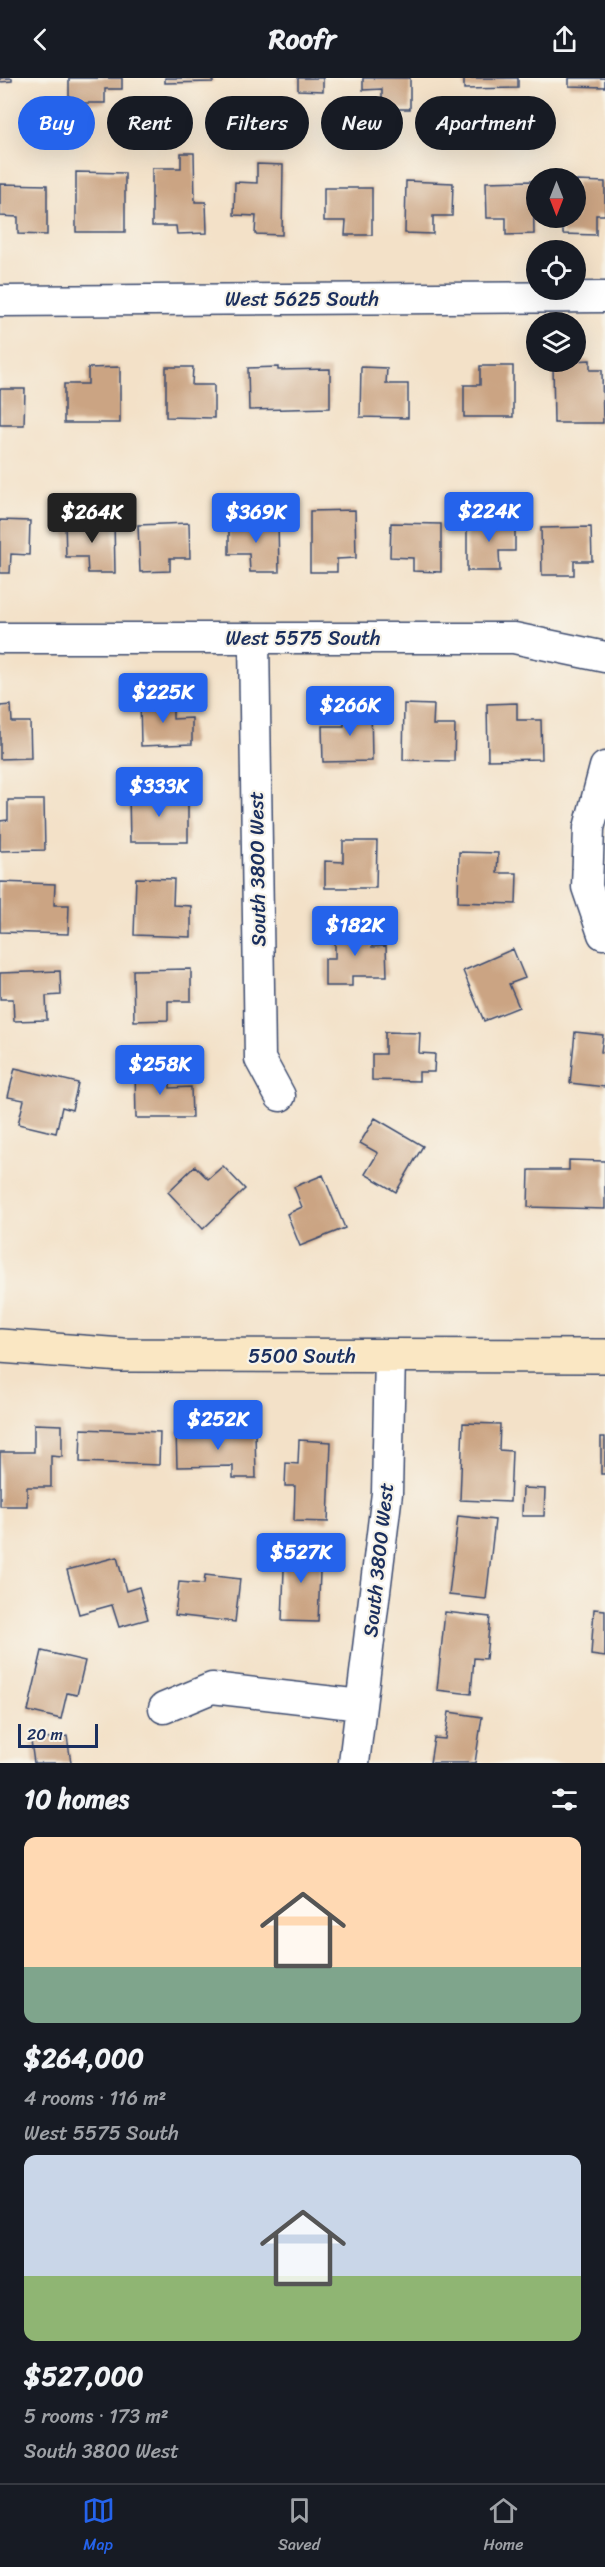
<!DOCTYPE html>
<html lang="en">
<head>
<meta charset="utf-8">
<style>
	body { margin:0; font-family:Sriracha,sans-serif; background:#242831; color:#f1f3f6; height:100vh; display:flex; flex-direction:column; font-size:22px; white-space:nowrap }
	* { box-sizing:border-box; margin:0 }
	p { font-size:20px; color:#9ea1a6 }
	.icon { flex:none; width:33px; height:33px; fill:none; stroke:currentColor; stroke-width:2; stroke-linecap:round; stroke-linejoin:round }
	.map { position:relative; height:1685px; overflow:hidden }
	.side { display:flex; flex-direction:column; background:#171b24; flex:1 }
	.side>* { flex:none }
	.top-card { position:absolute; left:18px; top:18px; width:570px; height:54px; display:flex; gap:12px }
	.needle { width:39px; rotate:180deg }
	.tools { position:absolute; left:526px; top:90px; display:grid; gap:12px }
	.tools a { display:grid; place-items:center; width:60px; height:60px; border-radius:50%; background:#171b24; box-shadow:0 6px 24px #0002; font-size:30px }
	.scale { position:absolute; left:18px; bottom:15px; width:80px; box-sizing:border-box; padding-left:6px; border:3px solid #1b2f5e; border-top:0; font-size:16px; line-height:21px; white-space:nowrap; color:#1b2f5e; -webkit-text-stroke:4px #f7f3e8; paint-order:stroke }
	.price { position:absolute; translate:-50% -51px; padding:0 14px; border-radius:6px; background:#2563eb; color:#fff; font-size:20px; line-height:39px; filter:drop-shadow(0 2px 3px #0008) }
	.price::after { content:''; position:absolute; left:50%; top:36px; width:18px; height:14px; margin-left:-9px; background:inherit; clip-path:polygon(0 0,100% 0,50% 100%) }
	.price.on { background:#222; color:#fff }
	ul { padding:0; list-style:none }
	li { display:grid; align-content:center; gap:12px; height:318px; padding:0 24px }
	li span { display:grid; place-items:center; height:186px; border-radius:12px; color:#555 }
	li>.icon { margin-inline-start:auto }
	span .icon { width:108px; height:108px; fill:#fffc; stroke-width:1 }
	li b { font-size:26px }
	h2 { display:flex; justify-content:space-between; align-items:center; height:72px; padding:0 24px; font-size:26px }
	.pill { padding:0 21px; border-radius:27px; background:#171b24; box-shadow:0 6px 24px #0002; font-size:21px; line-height:54px }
	.pill.on { background:#2563eb; color:#fff }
	header { display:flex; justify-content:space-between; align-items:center; height:78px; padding:0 24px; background:#171b24; font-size:27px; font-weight:700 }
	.tabs { display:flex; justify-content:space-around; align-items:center; height:84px; border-top:2px solid #363941; background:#171b24; font-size:16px; color:#9ea1a6 }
	.tabs a { display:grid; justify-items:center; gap:3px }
	.tabs .on { color:#2563eb }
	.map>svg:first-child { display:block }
</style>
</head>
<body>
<header><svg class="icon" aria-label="back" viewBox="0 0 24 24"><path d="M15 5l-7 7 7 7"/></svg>Roofr<svg class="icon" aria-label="share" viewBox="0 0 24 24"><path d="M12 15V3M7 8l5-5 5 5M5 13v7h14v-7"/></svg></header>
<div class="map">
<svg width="605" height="1685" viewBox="0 0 605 1685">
	<rect width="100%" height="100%" fill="#f7f3e8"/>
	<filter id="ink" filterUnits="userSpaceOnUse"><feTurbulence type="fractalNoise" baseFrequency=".0167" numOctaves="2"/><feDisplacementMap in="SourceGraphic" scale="12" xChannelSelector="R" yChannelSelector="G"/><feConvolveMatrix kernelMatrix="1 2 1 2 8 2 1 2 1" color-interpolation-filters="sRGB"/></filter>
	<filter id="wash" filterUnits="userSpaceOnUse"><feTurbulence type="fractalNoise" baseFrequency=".008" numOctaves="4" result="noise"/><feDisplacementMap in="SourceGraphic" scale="24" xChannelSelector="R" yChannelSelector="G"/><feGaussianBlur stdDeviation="1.35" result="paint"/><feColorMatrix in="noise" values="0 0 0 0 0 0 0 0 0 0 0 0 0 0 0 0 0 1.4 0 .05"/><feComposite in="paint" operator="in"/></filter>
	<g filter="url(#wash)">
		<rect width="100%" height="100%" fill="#f3e1c8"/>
		<g id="blocks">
			<path fill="#cba483" d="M0,0H12V3L0,4Z
				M69,0H122V11H105V25H69Z
				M165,0H213V4L165,5Z
				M298,0H323V13L298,12Z
				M363,0H410V31H382V11L363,12Z
				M464,0H518V10L464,11Z
				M569,0H605V9L569,8Z
				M181,75H194L195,124H206L207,155L177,156L176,148H152V90H181Z
				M257,86L283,87L282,157L255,156L256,138L234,137L235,104L257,105Z
				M76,94L125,95V154H76Z
				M406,103L453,105L452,138H433V156L405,155Z
				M533,103L534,156L506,157V140H487L486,104Z
				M576,103L605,104V137H596V157L563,156V140H576Z
				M0,106L47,107V157L18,156V139L0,138Z
				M324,110H372V157H345L346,143H324Z
				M590,282V292H602L603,345H554L553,284Z
				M480,288H513V339H464V307H480Z
				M120,289V345H64V306H88V290Z
				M166,289H193L192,307H214V340L166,339Z
				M278,289V292L330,291V330L249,332L248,290Z
				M361,289L387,290L386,306H408V340L360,339Z
				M0,311H25L24,347H0Z
				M355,432L356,480L337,481V494H310V433Z
				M515,441V473H499L500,493H467V442Z
				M0,442L30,443L29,477L11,476L10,495H0Z
				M114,442L115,495H88L87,479H66L65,443Z
				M229,443H278L279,494H250L249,476H229Z
				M189,445L190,480H170V493L140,494L138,447Z
				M391,445L441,446V494L413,493V480L390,479Z
				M591,449L592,483H574V497H542L541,450Z
				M173,619V641L192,640V666L141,668L140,620Z
				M517,625V642H541L542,681L488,682L487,626Z
				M404,626L434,627L433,647H455L454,683L403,682Z
				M11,627L12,644H30L31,680L0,681V628Z
				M344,627H371L372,683L323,684L322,648H344Z
				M188,715V764H130L129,716Z
				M8,722H44L45,772L0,773V743L8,742Z
				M343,763H377L376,810H325V783L343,784Z
				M459,774L498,775L497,795H517L516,826L458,824Z
				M136,800L174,801L173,827L191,828V859L134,857Z
				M0,804L55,806L54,827H69L68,856L0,854Z
				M371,848L372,869L386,868L387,898H352V908H325V881H335V849Z
				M513,871L525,900L509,906L519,929L484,943L463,893Z
				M191,891V923H168V942L134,943L133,892Z
				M60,893L61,917L46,918L47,942L14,943L13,921H0V895Z
				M385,954L420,955L419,975L435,976L434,994H419V1003L372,1002V976H385Z
				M575,954L603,957L601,974L605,975V1009L570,1005Z
				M15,990L78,1005L72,1032L62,1029L56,1055L18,1046L24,1022L8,1019Z
				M135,990H170V1010L191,1009L192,1040H136Z
				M375,1040L423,1068L396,1114L365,1096L378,1075L360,1065Z
				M569,1082L605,1083V1131L528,1129L529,1092H569Z
				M195,1088L208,1101L223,1088L245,1111L203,1151L168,1114Z
				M323,1097L345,1150L300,1168L287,1136L302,1129L294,1109Z
				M463,1345L500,1346L499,1372L512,1373L510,1424L460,1422Z
				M34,1346L62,1347V1379L51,1378V1409H27V1428H0V1374H34Z
				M81,1351L160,1354L159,1387L80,1384Z
				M255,1352L256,1400H233V1388L177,1389L176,1353Z
				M601,1359H605V1396H601Z
				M299,1362L331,1364L328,1444L294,1443L295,1408H285L286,1385L298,1386Z
				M523,1410L545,1411L544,1438H522Z
				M458,1438L495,1442L486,1521L449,1517Z
				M285,1467L321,1469L318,1544L282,1543Z
				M117,1479L126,1513L139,1509L148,1541L119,1549L112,1527L79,1536L67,1492Z
				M205,1497L240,1501L235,1544L175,1537L179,1504L204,1506Z
				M594,1531L605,1532V1579L591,1577Z
				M445,1534L490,1539L486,1581L474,1580L471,1616L437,1612Z
				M42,1573L85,1583L77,1617L67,1615L61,1641L28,1633Z
				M449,1634L482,1639L475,1685H430L434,1660L445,1661Z
				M67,1658L71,1685H34L31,1663Z"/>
		</g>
	</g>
	<g filter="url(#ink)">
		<use href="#blocks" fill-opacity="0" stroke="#3b4a6e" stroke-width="1.5"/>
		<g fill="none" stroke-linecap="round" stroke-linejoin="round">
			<defs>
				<path id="street" d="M0,223L605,219
					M0,560H514L605,579
					M254,560L260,981L280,1018
					M603,856L587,809L589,750L605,689
					M164,1630L212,1610L361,1627
					M354,1685L387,1415L390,1278"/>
				<path id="secondary" d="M0,1268L122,1277L605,1278"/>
			</defs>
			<use href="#street" stroke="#3b4a6e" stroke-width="33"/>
			<use href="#secondary" stroke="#3b4a6e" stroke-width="36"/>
			<use href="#street" stroke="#fff" stroke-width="30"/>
			<use href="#secondary" stroke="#fae7c3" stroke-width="33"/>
		</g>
	</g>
	<g text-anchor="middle" stroke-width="4.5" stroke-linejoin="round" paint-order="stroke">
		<g font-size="20" fill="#1b2f5e" stroke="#f7f3e8">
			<text x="302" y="228">West 5625 South</text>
			<text x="303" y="567">West 5575 South</text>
			<text transform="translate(257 791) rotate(-91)" y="7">South 3800 West</text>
			<text x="302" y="1285">5500 South</text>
			<text transform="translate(378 1482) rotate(-84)" y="7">South 3800 West</text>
		</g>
	</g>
</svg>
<div class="tools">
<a><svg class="needle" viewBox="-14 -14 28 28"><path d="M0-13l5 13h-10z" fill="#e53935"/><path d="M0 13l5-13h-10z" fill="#9ea1a6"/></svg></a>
<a><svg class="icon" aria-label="locate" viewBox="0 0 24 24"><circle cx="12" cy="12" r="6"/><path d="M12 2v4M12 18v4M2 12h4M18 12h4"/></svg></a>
<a><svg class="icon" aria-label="layers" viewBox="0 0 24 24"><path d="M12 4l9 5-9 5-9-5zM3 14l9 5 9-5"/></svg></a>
</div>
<div class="scale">20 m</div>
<b class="price" style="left:489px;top:465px">$224K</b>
<b class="price on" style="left:92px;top:466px">$264K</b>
<b class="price" style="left:256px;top:466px">$369K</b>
<b class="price" style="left:163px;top:646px">$225K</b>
<b class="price" style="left:350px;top:659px">$266K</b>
<b class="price" style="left:159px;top:740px">$333K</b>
<b class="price" style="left:355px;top:879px">$182K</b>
<b class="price" style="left:160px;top:1018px">$258K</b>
<b class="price" style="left:218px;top:1373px">$252K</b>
<b class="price" style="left:301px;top:1506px">$527K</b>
<div class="top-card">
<a class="pill on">Buy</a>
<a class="pill">Rent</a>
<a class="pill">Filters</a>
<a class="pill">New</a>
<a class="pill">Apartment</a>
</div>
</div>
<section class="side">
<h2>10 homes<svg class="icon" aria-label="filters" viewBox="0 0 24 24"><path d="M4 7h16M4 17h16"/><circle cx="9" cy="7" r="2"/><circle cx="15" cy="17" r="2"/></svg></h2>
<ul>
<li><span style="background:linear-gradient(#ffd9b3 70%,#7fa58c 0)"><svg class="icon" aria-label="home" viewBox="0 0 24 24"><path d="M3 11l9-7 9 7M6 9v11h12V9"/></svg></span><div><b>$264,000</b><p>4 rooms · 116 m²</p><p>West 5575 South</p></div></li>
<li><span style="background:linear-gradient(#c9d6e8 65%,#8fb573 0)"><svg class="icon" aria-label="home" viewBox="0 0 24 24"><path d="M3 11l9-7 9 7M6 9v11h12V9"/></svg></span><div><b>$527,000</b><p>5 rooms · 173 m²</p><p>South 3800 West</p></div></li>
</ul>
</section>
<nav class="tabs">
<a class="on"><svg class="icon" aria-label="map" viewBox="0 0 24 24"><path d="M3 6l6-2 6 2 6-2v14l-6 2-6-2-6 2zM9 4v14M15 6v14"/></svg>Map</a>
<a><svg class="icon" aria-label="saved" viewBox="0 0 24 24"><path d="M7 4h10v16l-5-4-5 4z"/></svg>Saved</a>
<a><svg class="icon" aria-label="home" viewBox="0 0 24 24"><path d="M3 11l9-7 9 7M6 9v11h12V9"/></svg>Home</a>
</nav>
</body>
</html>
